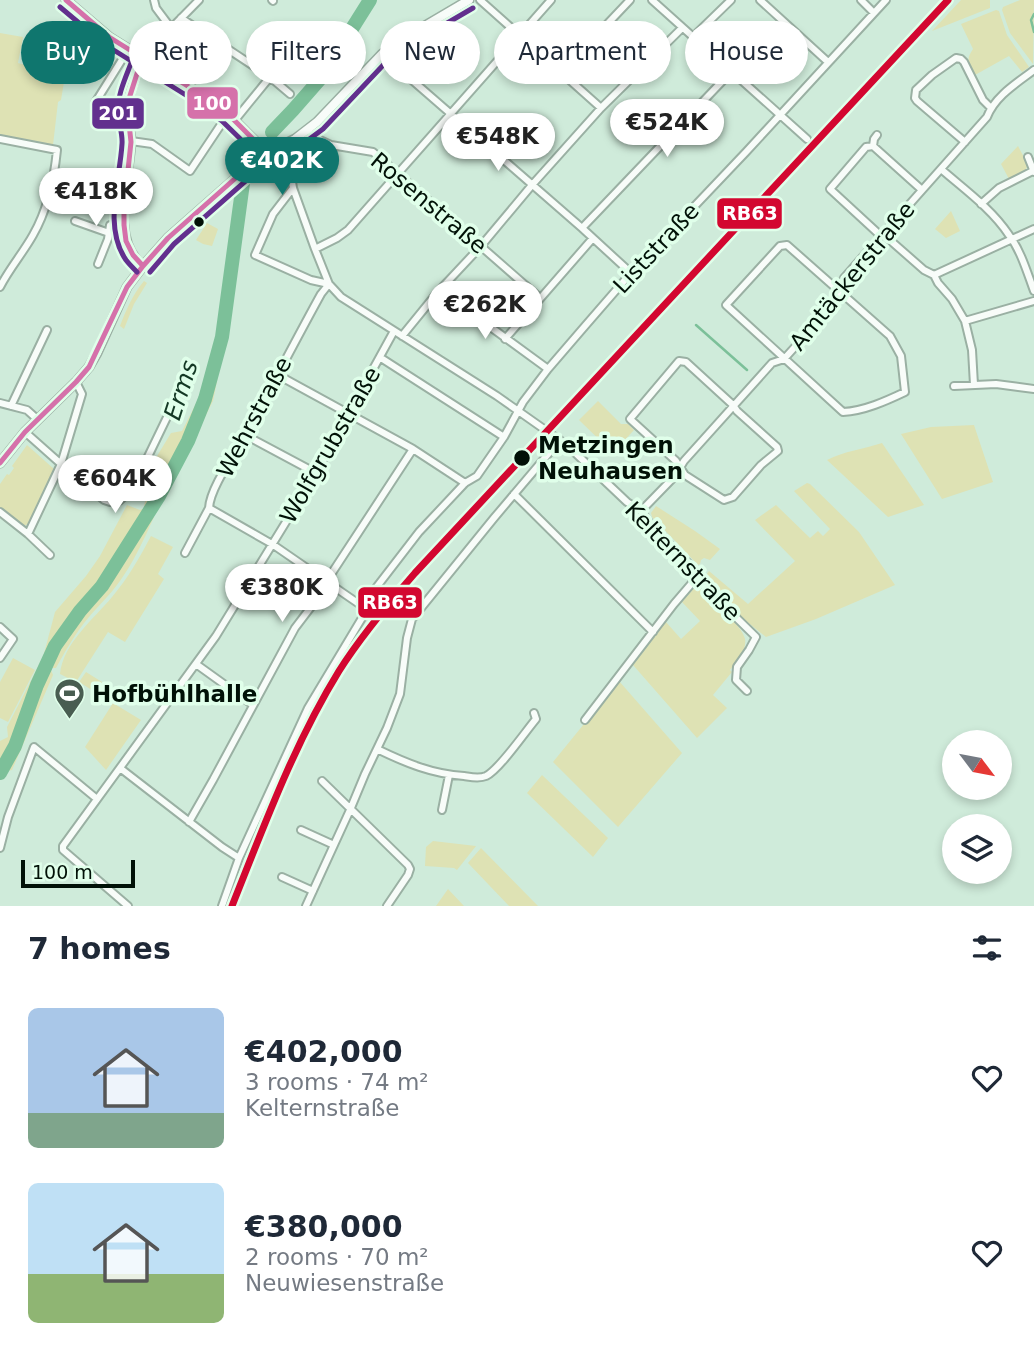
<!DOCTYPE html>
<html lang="en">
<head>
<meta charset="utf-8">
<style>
	body { margin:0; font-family:"DejaVu Sans",sans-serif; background:#f2f2f3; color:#1f2937; height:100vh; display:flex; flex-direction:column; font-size:26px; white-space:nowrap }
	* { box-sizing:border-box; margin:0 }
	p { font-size:23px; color:#747a83 }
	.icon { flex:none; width:38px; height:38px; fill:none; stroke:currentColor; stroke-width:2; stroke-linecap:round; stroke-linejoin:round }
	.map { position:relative; height:906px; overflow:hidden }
	.panel { display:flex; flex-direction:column; background:#fff; flex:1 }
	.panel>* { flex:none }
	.top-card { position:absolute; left:21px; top:21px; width:992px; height:63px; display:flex; gap:14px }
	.needle { width:46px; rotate:122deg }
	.fabs { position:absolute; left:942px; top:730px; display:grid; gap:14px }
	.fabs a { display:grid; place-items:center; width:70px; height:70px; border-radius:50%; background:#fff; box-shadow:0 4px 10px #0003; font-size:35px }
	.scale { position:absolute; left:21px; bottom:18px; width:114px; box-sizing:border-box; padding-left:7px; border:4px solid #011107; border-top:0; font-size:19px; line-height:24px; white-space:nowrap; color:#011107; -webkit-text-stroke:5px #e0ffea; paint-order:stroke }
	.price { position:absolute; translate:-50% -60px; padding:0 16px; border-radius:24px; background:#fff; color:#222; font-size:23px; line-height:46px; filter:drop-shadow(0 2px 4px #0008) }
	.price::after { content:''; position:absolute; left:50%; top:42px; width:21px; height:16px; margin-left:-10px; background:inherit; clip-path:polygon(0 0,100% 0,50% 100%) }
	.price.selected { background:#0f766e; color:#fff }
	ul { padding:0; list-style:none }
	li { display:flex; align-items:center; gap:21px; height:175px; padding:0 28px }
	li span { display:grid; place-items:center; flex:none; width:196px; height:140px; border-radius:10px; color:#555 }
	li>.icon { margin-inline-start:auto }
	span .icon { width:84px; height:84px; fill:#fffc; stroke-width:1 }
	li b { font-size:30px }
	h2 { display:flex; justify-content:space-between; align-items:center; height:84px; padding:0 28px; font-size:30px }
	.chip { padding:0 24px; border-radius:32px; background:#fff; box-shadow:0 4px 10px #0003; font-size:24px; line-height:63px }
	.chip.selected { background:#0f766e; color:#fff }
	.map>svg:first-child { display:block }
</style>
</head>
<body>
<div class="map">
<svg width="1034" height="906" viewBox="0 0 1034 906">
	<rect width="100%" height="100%" fill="#cfebda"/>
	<path fill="#dee2b4" d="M961,0H990V8L932,31Z
		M1020,0H1034L1033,64L1010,33L1002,10L1003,7Z
		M996,10L999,11L1007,35L1029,67L1022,72L1009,56L975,75C969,65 965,60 973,49L961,24Z
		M0,33L23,37L18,63L65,76L61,100L58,102L53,145L0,136Z
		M1018,146L1028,165L1025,171L1009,179L1001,164Z
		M951,211L960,231L946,238L935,229Z
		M207,223L218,229L212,246L203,244L196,240Z
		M144,281L147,283L134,304L124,329L120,326C126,310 133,294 144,281Z
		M218,376L213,401L159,508L154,511L144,506L146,497L137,489L171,433L182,431L209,378Z
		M598,401L621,424H628L634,430L613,453L579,420Z
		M974,425L993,482L942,499L901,434L931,427Z
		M882,443L924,505L888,517L827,460C844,451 864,449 882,443Z
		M27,445L54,469L28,524L24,526H21L0,508V484L7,474L9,475L14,468L12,466Z
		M807,483L810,484L859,532L895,585L816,619L766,637L736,613L707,584L706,575L709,571L748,604L795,561L755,520L776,505L810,538L818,531L823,536L830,529L794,491Z
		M127,505L140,510L142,509L153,514L154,517C145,537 136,557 124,575C114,591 101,603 89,617C76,632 66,650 56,668H53L42,661L55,612L86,576L100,556Z
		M656,506L695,531L720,549L710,560L704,558L701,560L700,564L698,565L652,517L651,513Z
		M151,536L173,547L158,574L164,579L125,642L108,632L76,682L60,674C63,643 94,619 112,597C128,578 140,557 151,536Z
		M696,586C706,590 744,628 745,639C747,650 737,661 730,670L732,672L713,695L727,708L697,738L633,665L666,622L681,639L700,621L682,602Z
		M13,658L35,670L8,722L0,718V682Z
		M40,663L51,670L53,675L12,770L7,771L0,780V741L8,737L7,727Z
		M86,672L102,682L95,692L79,682Z
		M619,681L682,753L618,827L553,762Z
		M113,703L141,720L106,770L85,747Z
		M542,775L608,838L593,857L527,793Z
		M433,841L476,846L457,870L454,868L425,866L426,847Z
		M481,848L538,906H509L468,863Z
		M448,889L464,906H436Z"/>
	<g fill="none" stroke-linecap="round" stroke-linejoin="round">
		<path stroke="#7cc099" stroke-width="2.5" d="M1034,14L1031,20L1034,32
			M696,325L747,370"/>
		<path stroke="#7cc099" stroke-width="14" d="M272,132L293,110L321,78L370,0
			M0,773L15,746L37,685L55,646L80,611L102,586L159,496L188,441L205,399L222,337L243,183"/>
		<defs>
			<path id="minor" d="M154,0L156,8L171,28
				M272,0L273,1
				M480,0L601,108
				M652,0L807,139
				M760,0L828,62
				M861,0L874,13
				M181,18L270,77L290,94
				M694,36L731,0
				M382,54L582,228L631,273
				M142,58L199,0
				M561,73L630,0
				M95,103L128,50
				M235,120L270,77
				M307,130L318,139L331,145L373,152L540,298
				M877,135L874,139L873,146L922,190
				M0,139L57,150C54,180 48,209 33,235C23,253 9,269 0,287
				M131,141L152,144L190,171L228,114
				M965,142L917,101L915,98L916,90L932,75L956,58L961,59L964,62L983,100L991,108
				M282,146L289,162L293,188L315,249L329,284L341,297L497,396L568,446L627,502L641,511L654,529L692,567L704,586L756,637L749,650L737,667L736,680L747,691
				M873,146L866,147L830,189L881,236
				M267,153L291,176
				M1028,157L1034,172
				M941,169C964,189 992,209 1009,235C1021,251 1027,272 1034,291
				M981,204L999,188L1033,171
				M75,221L109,233
				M582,228L732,71
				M883,234L924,270L934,275L938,283L952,299L965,321L972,350L974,385
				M787,245L890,336L901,356L905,392C886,401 864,411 843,412L726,305L780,246Z
				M315,249L337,238L348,230L551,0
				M98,264L108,239L110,225L123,221
				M934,275L1034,229
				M440,290L548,369
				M965,321L1034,301
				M402,336L437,293L481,246L532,185L601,108L682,28
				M505,339L593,238
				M381,358L504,437
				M679,361L686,362L733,405L737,411L777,447L778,451L761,465L733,497L724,500L685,475L676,461L630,419Z
				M276,374L413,449L465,483
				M954,386L996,384L1034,389
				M0,403L27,410L37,419
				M11,406L47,330
				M25,432L61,464L104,500L110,502L119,501L128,493L142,469L171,409
				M245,435L316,473
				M514,494L653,632
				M209,508L272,544L362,606
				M641,511L675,476L684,461L772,363L784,359L834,304L844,278L987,117C995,96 1017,83 1034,70
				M0,512L28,534L61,464L82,394L76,382
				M28,534L50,555
				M185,553L209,508C210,489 232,458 242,441C269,392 294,343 321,294L329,284L311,280L255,255L273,214L293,188
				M0,627L13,639L0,658
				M196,664L253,705
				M585,720L674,604L698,576
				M377,749C406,763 432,774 464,776C471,777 479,779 486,776C499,770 525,732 536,719L534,713
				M120,768L222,847L239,858
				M322,781L408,865L410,869L408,875L387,906
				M442,810L449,775
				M189,822L213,780L295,628L311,607L326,582L413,449
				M301,830L334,845
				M0,848L8,817L34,747L97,799
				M282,877L313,891
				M128,906L63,850V846L216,636L316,473L394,331
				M222,906L239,858L308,708L362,618V606L419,532L465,483L477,476L504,437L523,402L548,369L585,326L631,273L746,152L886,0
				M306,906L350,810L365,774L387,728L400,694L407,638L412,619L494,518L560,440"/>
			<path id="tertiary" d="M66,0L109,37L194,90L228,114L267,153
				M142,58C137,73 130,89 127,105C125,117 131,130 131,142C129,179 109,240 143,266
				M0,463L25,432L76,382L89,367L97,353L127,287L143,266L168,238L261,156L295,139L317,122L382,54L396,43L469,0"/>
		</defs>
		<use href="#minor" stroke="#9ab0a3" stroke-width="10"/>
		<use href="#tertiary" stroke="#9ab0a3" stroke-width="11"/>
		<use href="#minor" stroke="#f8fcf9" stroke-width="6"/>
		<use href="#tertiary" stroke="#f8fcf9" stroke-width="8"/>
		<defs>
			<path id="bus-1" d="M66,0L109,37L194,90L228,114L267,153
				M142,58L127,105L131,142L124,208V225L126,241L133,255L143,266
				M0,463L25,432L76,382L89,367L127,287L143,266L168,238L256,160L267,153"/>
			<path id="bus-2" d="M60,7L104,44L189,97L222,121L261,159
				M134,55C128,73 117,93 118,112C118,123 123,133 122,144C120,180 103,227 126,260C129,264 133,268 137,272
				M150,272L174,244L266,163L300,146L323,129L388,60L401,50L473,8"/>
		</defs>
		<use href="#bus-1" stroke="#e0ffea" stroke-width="10"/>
		<use href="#bus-2" stroke="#e0ffea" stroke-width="10"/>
		<use href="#bus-1" stroke="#d571aa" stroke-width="5"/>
		<use href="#bus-2" stroke="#62308e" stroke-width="5"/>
		<defs>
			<path id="rail-1" d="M232,906C264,826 294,744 339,671C361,636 388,604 415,573L948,0"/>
		</defs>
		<use href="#rail-1" stroke="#e0ffea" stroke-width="12"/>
		<use href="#rail-1" stroke="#d30730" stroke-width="7"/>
	</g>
	<defs>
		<symbol id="stadium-pin" viewBox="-11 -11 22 30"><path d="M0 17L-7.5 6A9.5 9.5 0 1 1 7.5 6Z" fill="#495d51" stroke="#e0ffea"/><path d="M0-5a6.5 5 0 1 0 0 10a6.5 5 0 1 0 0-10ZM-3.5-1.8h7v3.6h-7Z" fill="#fff"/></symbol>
	</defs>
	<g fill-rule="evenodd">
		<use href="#stadium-pin" x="52" y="676" width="35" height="47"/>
	</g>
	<g fill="#011107" stroke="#e0ffea" stroke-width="2.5">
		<circle cx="199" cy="222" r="6"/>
		<circle cx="522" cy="458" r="9"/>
	</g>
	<g text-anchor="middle" stroke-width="7" stroke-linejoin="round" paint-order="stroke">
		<g font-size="23" fill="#011107" stroke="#e0ffea">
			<text transform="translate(429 203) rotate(40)" y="8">Rosenstraße</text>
			<text transform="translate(656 248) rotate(-47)" y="8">Liststraße</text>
			<text transform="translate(852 276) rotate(-51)" y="8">Amtäckerstraße</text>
			<text transform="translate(254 417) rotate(-62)" y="8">Wehrstraße</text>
			<text transform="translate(330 445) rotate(-60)" y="8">Wolfgrubstraße</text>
			<text transform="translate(683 561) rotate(46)" y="8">Kelternstraße</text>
		</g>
		<g font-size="23" font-weight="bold" fill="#011107" stroke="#e0ffea" text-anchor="start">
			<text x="538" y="453">Metzingen<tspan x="538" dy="26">Neuhausen</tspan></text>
		</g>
		<g font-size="23" font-weight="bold" fill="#011107" stroke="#e0ffea" text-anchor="start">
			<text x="92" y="702">Hofbühlhalle</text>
		</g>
		<g font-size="24" font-style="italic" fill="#133824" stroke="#e0ffea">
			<text transform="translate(181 390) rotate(-72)" y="8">Erms</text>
		</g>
	</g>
	<g stroke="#e0ffea" stroke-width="2.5">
		<rect x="186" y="86" width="53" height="34" rx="7" fill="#d571aa"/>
		<rect x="91" y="97" width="54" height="33" rx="7" fill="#62308e"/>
		<rect x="716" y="197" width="67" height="33" rx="7" fill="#d30730"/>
		<rect x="357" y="586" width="66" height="33" rx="7" fill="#d30730"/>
	</g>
	<g font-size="19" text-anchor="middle" font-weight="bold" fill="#fff">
		<text x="212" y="110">100</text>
		<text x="118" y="120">201</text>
		<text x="750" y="220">RB63</text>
		<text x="390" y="609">RB63</text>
	</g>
</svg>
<div class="fabs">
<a><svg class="needle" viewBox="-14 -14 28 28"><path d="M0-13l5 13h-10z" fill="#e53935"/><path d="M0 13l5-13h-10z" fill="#747a83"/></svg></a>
<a><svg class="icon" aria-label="layers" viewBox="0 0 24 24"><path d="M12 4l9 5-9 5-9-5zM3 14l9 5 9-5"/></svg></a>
</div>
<div class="scale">100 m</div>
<b class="price" style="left:667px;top:159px">€524K</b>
<b class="price" style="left:498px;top:173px">€548K</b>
<b class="price selected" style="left:282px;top:197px">€402K</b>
<b class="price" style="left:96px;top:228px">€418K</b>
<b class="price" style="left:485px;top:341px">€262K</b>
<b class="price" style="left:115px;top:515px">€604K</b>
<b class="price" style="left:282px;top:624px">€380K</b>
<div class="top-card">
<a class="chip selected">Buy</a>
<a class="chip">Rent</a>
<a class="chip">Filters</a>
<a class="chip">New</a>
<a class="chip">Apartment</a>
<a class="chip">House</a>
</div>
</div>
<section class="panel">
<h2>7 homes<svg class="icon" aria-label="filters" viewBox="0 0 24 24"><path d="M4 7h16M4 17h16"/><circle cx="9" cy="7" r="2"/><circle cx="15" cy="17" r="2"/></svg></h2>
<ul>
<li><span style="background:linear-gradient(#a9c7e8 75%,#7fa58c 0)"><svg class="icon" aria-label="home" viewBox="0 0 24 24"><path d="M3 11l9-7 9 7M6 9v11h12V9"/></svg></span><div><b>€402,000</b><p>3 rooms · 74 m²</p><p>Kelternstraße</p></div><svg class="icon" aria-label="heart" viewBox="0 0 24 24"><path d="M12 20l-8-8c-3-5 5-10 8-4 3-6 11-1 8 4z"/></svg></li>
<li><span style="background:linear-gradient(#bfe0f5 65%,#8fb573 0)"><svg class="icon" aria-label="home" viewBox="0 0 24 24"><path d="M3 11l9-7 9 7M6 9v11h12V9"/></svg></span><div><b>€380,000</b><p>2 rooms · 70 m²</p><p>Neuwiesenstraße</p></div><svg class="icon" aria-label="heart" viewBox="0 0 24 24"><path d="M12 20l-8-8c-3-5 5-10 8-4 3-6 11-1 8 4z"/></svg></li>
</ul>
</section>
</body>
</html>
